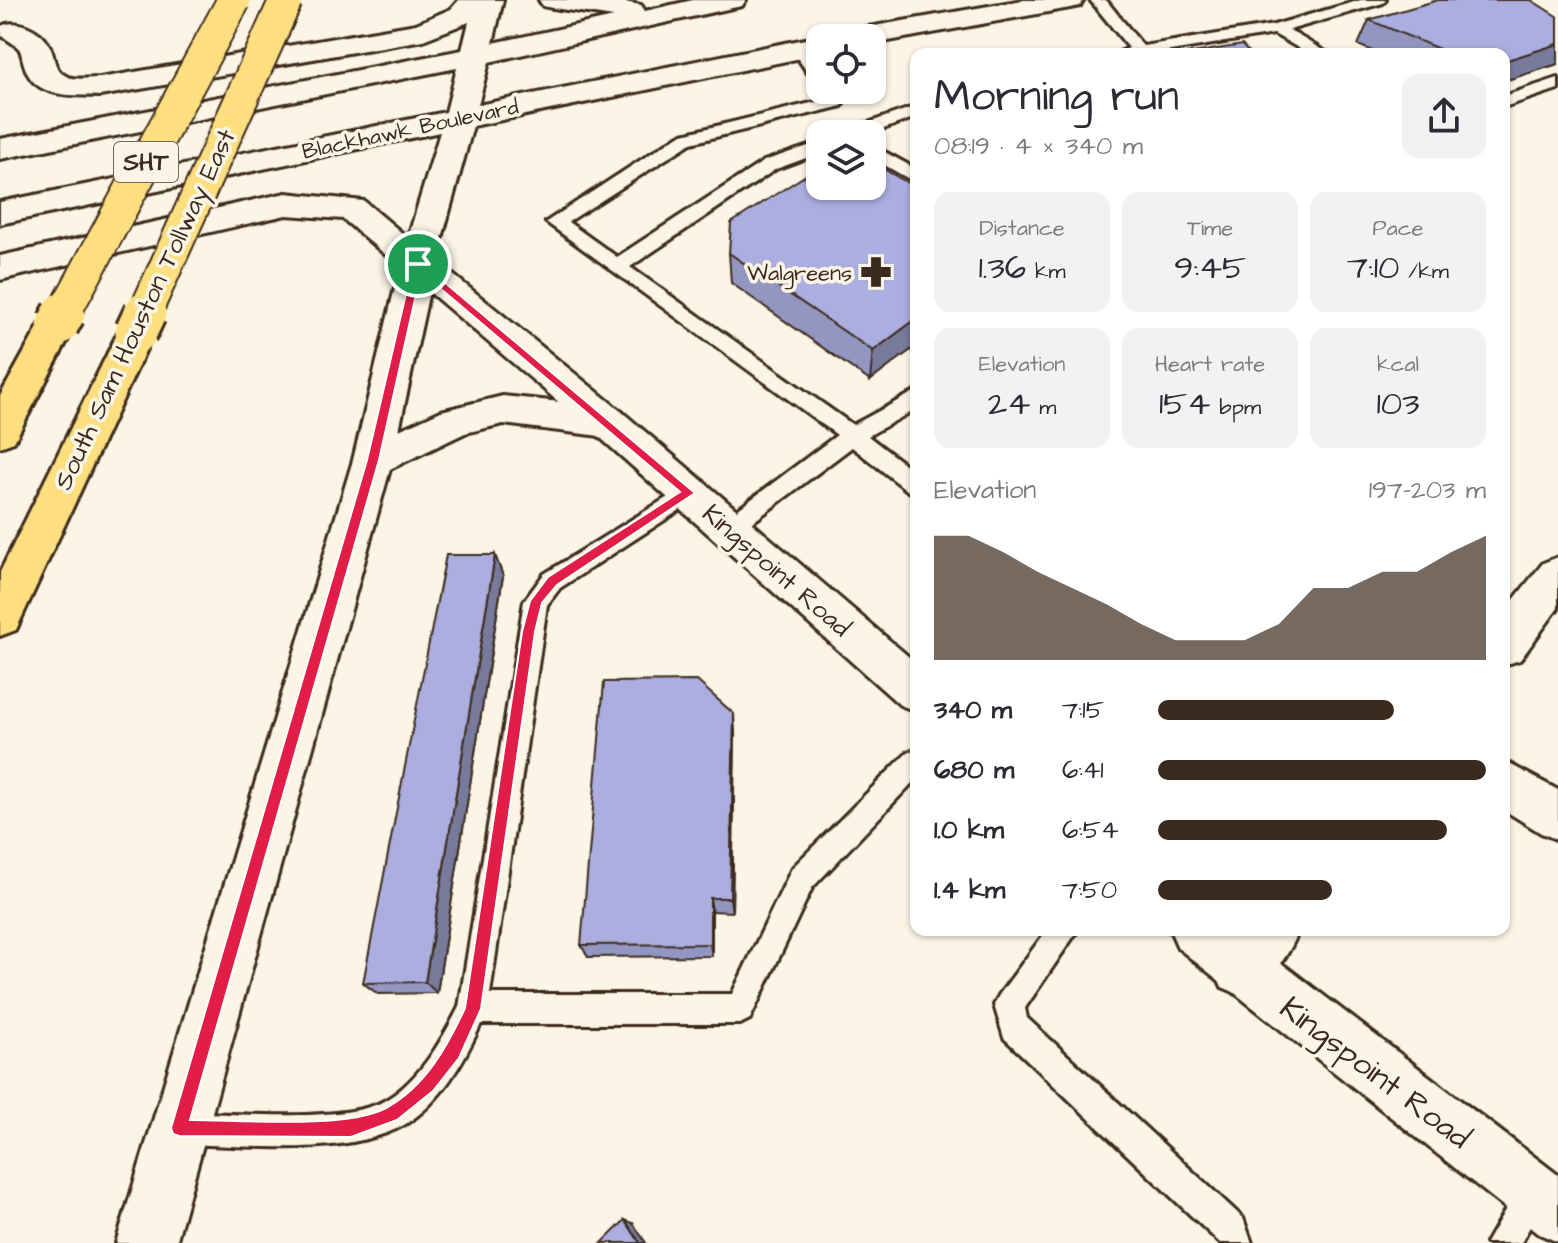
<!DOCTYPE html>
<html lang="en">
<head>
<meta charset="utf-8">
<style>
	body { margin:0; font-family:"Architects Daughter",sans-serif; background:#f2f2f3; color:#2b2b33; height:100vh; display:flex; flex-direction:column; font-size:30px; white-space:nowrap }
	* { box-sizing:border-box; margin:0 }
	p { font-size:26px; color:#7c7c81 }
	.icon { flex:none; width:44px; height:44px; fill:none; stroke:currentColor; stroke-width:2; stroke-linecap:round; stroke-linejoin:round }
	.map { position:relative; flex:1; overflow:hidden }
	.drawer { position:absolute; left:910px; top:48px; width:600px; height:888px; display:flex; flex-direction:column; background:#fff; border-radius:16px; box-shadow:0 2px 6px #0004 }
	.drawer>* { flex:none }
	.tools { position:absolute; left:806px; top:24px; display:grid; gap:16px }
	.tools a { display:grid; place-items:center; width:80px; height:80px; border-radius:16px; background:#fff; box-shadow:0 2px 6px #0004; font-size:40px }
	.pin { position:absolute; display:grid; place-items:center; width:68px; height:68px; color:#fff; margin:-34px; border:4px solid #fff; border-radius:50%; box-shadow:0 2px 8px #0007 }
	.round { display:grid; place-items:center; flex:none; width:84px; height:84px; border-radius:16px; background:#f2f2f3 }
	.summary { display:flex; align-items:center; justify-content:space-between; height:136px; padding:0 24px }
	h1 { font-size:44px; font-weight:600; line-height:60px }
	.stats { display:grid; grid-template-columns:repeat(3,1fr); gap:12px; height:136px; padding:8px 24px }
	.stats div { display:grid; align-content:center; border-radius:16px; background:#f2f2f3; text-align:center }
	.stats b { font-size:34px; font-weight:600 }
	.stats small { font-size:22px; font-weight:400 }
	.stats p { font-size:22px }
	.chart { height:224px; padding:16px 24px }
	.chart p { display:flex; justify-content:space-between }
	.chart svg { width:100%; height:144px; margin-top:8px; fill:#3b2a1e; opacity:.7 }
	ul { padding:0 24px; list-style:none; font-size:26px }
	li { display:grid; grid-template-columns:128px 96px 1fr; align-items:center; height:60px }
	li i { height:20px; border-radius:10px; background:#3b2a1e }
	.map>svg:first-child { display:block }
</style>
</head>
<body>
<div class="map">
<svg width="1558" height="1243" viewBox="0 0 1558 1243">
	<rect width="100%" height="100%" fill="#fcf5e5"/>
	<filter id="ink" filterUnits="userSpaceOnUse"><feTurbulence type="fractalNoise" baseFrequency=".0125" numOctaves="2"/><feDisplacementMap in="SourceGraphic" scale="16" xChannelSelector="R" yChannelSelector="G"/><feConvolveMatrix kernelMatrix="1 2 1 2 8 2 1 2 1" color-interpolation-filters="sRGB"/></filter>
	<g filter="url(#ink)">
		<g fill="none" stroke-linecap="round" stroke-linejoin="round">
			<defs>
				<g id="service">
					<polygon points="1090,0 1106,0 1143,46 1274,25 1361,0 1386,0 1383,3 1289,30 1329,54 1309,54 1274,34 1152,54 1115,54 1129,48"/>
					<polygon points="800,45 806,47 820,67 820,84 814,82 792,50"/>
					<polygon points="1558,78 1558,89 1504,107 1504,96"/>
					<polygon points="836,97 844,102 842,106 691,143 568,222 617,257 764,161 820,142 820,153 776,169 630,267 853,425 916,391 916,409 868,436 916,473 916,494 908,491 852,447 737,534 729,537 721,534 718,528 721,522 837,435 546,222 679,135"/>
					<polygon points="916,106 916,117 870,134 845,134 848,130"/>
					<polygon points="872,145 916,169 916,183 872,158"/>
					<path d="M689,484L697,487L700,493L697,499L560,588L547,605L490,994H732L792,868L907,753L916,749V779L812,888L750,1019L740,1024H481C464,1061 441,1103 404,1125C343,1158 246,1145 179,1144L168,1139L163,1128L168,1117L179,1112C227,1113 343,1123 382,1102C418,1083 441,1042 459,1007L524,601L544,574Z"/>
					<polygon points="1047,930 1078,930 1025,1008 1027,1018 1243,1218 1252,1243 1220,1243 1004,1038 994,1005 999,995"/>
					<polygon points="1533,1176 1544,1181 1549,1192 1521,1243 1486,1243 1522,1181"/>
				</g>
				<g id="minor">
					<polygon points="1558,557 1558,608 1520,660 1504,665 1504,612 1543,563"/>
					<polygon points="1504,761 1558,790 1558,840 1541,833 1504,810"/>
					<path d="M1239,930H1299C1288,958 1269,983 1241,995L1222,987L1214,968L1222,949Z"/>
				</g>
				<g id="tertiary">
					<polygon points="418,252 430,256 622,412 916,663 916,711 900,705 594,432 406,272 401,264 406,256"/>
					<polygon points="1170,930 1238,930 1558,1175 1558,1242 1537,1233 1178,948"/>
				</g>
				<g id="secondary">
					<path d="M459,0H503L493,43L614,17L553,8L543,6L539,0H613L641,5L645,11L693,0H746L742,6L732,8L489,62L478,105L820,36L827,38H820V54L473,126L435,264L399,430L441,411L503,396L608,407L622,412L627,422L622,432L608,437L503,424L465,433L390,469L176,1243H116L353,460L400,267L343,219L286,215L0,280V256L286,193L364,201L408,238L440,132L0,224V202L446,112L457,68L0,159V139L462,50L469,22L423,40L100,96C76,95 37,99 26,70C17,45 27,53 2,36L0,27C14,17 41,29 49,45C56,57 52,70 68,77C76,80 91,78 100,78L416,24L451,9Z"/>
					<polygon points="1023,0 1084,0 1080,6 1070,8 872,44 872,38 843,38 847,32 857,29"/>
				</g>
				<g id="motorway">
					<polygon points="58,311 71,315 76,324 14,442 0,447 0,396 45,315"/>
					<polygon points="136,319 149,323 154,332 16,630 0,636 0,572 118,332 123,323"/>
				</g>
			</defs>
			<use href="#service" stroke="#3b2a1e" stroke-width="6"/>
			<use href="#minor" stroke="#3b2a1e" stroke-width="6"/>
			<use href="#tertiary" stroke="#3b2a1e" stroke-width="6"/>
			<use href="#secondary" stroke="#3b2a1e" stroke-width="6"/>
			<use href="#motorway" stroke="#3b2a1e" stroke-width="6"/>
			<use href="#service" fill="#fcf5e5" fill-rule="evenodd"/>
			<use href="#minor" fill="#fcf5e5" fill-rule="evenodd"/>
			<use href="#tertiary" fill="#fcf5e5" fill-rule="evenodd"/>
			<use href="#secondary" fill="#fcf5e5" fill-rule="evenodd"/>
			<use href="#motorway" fill="#fddf80" fill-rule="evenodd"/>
			<defs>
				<g id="motorway-bridge-far1">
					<polyline points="63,315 234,0"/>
					<polyline points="144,315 286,0"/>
				</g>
				<g id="motorway-bridge">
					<polyline points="58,324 64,313"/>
					<polyline points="136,332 145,313"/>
				</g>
			</defs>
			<use href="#motorway-bridge-far1" stroke="#3b2a1e" stroke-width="36" stroke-linecap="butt"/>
			<use href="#motorway-bridge" stroke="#3b2a1e" stroke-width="47" stroke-linecap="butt"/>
			<use href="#motorway-bridge-far1" stroke="#fddf80" stroke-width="32"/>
			<use href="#motorway-bridge" stroke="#fddf80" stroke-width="41"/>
		</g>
		<g fill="#9396c0" stroke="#3b2a1e" stroke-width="2">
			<polygon points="1558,17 1558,64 1504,81 1504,54 1379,54 1358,45 1369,20"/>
			<polygon points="916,188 870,381 731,283 729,253"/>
			<polygon points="495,555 503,576 437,993 378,994 363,983"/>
			<polygon points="735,732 732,912 712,911 712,956 588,957 581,945"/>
		</g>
		<g fill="#787a9c" stroke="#3b2a1e" stroke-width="2">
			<polygon points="1558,44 1558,64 1504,81 1504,61"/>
			<polygon points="916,319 916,346 870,381 873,351"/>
			<polygon points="495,555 503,576 437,993 425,982"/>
			<polygon points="734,714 735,732 732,912 730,898"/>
			<polygon points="710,898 712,911 712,956 710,944"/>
			<polygon points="625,1220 633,1223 646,1243 640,1243"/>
		</g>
		<g fill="#abaedf" stroke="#3b2a1e" stroke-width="2">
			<polygon points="1438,0 1531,0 1558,17 1558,44 1504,61 1504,54 1451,54 1369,20"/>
			<polygon points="1242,45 1250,54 1186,54"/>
			<polygon points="872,162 916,188 916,319 873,351 729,253 731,223 820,166 820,186 872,186"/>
			<polygon points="446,555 495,555 425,982 363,983"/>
			<polygon points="697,681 734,714 730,898 710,898 710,944 581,945 604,682"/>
			<polygon points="625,1220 640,1243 602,1243"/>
		</g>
	</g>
	<path fill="#e11d48" stroke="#fff" stroke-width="2" fill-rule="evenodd" d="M418,260L695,493L557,585L542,603L535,632L481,1009L459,1058L433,1091L397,1120L351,1137L179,1136L173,1134L171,1128L367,460L413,264ZM421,272L680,492L548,577L530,601L522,632L465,1008C447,1047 425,1087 386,1108C346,1129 239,1120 190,1120L379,460Z"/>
	<defs>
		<symbol id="pharmacy-bare" viewBox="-9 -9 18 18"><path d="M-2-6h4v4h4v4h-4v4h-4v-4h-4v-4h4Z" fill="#3b2a1e" stroke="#fcf5e5" stroke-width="2.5" paint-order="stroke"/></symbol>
	</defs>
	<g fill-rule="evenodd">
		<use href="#pharmacy-bare" x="854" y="250" width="44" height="44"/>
	</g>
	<g text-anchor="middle" stroke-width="7" stroke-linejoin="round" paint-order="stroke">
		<g font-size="22" fill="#3b2a1e" stroke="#fcf5e5">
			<text transform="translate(410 128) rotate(-12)" y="8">Blackhawk Boulevard</text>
		</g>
		<g font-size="22" fill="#3b2a1e" stroke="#fcf5e5" text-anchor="end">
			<text x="852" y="280">Walgreens</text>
		</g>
		<rect fill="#fcf5e5" stroke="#75675a" stroke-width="2" x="114" y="142" width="64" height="40" rx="6"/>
		<g font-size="24" font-weight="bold" fill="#3b2a1e">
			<text x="146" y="170">SHT</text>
		</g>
		<g font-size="26" fill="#3b2a1e" stroke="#fcf5e5">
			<text transform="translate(144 309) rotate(-65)" y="9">South Sam Houston Tollway East</text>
			<text transform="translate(777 570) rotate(41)" y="9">Kingspoint Road</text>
		</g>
		<g font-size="32" fill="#3b2a1e" stroke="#fcf5e5">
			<text transform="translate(1376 1072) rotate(37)" y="11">Kingspoint Road</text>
		</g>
	</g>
</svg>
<div class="tools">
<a><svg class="icon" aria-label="locate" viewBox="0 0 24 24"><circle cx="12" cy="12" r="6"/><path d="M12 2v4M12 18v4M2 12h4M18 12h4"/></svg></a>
<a><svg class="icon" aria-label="layers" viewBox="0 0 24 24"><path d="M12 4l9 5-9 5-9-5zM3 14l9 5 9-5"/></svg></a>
</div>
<div class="pin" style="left:418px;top:264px;background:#1e9e55"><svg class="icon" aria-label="arrive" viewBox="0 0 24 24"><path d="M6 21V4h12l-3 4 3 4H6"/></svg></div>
<section class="drawer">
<div class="summary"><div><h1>Morning run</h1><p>08:19 · 4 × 340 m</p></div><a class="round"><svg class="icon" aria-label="share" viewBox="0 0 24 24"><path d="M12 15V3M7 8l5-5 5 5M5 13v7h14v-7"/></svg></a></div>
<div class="stats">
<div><p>Distance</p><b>1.36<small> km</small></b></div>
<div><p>Time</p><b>9:45</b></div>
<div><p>Pace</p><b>7:10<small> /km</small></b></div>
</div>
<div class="stats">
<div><p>Elevation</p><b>24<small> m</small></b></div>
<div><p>Heart rate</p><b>154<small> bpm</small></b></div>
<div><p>kcal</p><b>103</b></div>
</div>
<div class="chart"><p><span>Elevation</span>197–203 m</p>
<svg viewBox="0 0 160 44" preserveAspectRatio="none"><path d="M0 44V6L10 6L20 11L30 17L40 22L50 27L60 33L70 38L80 38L90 38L100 33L110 22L120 22L130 17L140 17L150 11L160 6V44z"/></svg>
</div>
<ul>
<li><b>340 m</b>7:15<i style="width:72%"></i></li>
<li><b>680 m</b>6:41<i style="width:100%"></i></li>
<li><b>1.0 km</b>6:54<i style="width:88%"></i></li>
<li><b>1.4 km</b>7:50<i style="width:53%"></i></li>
</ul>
</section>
</div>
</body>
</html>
